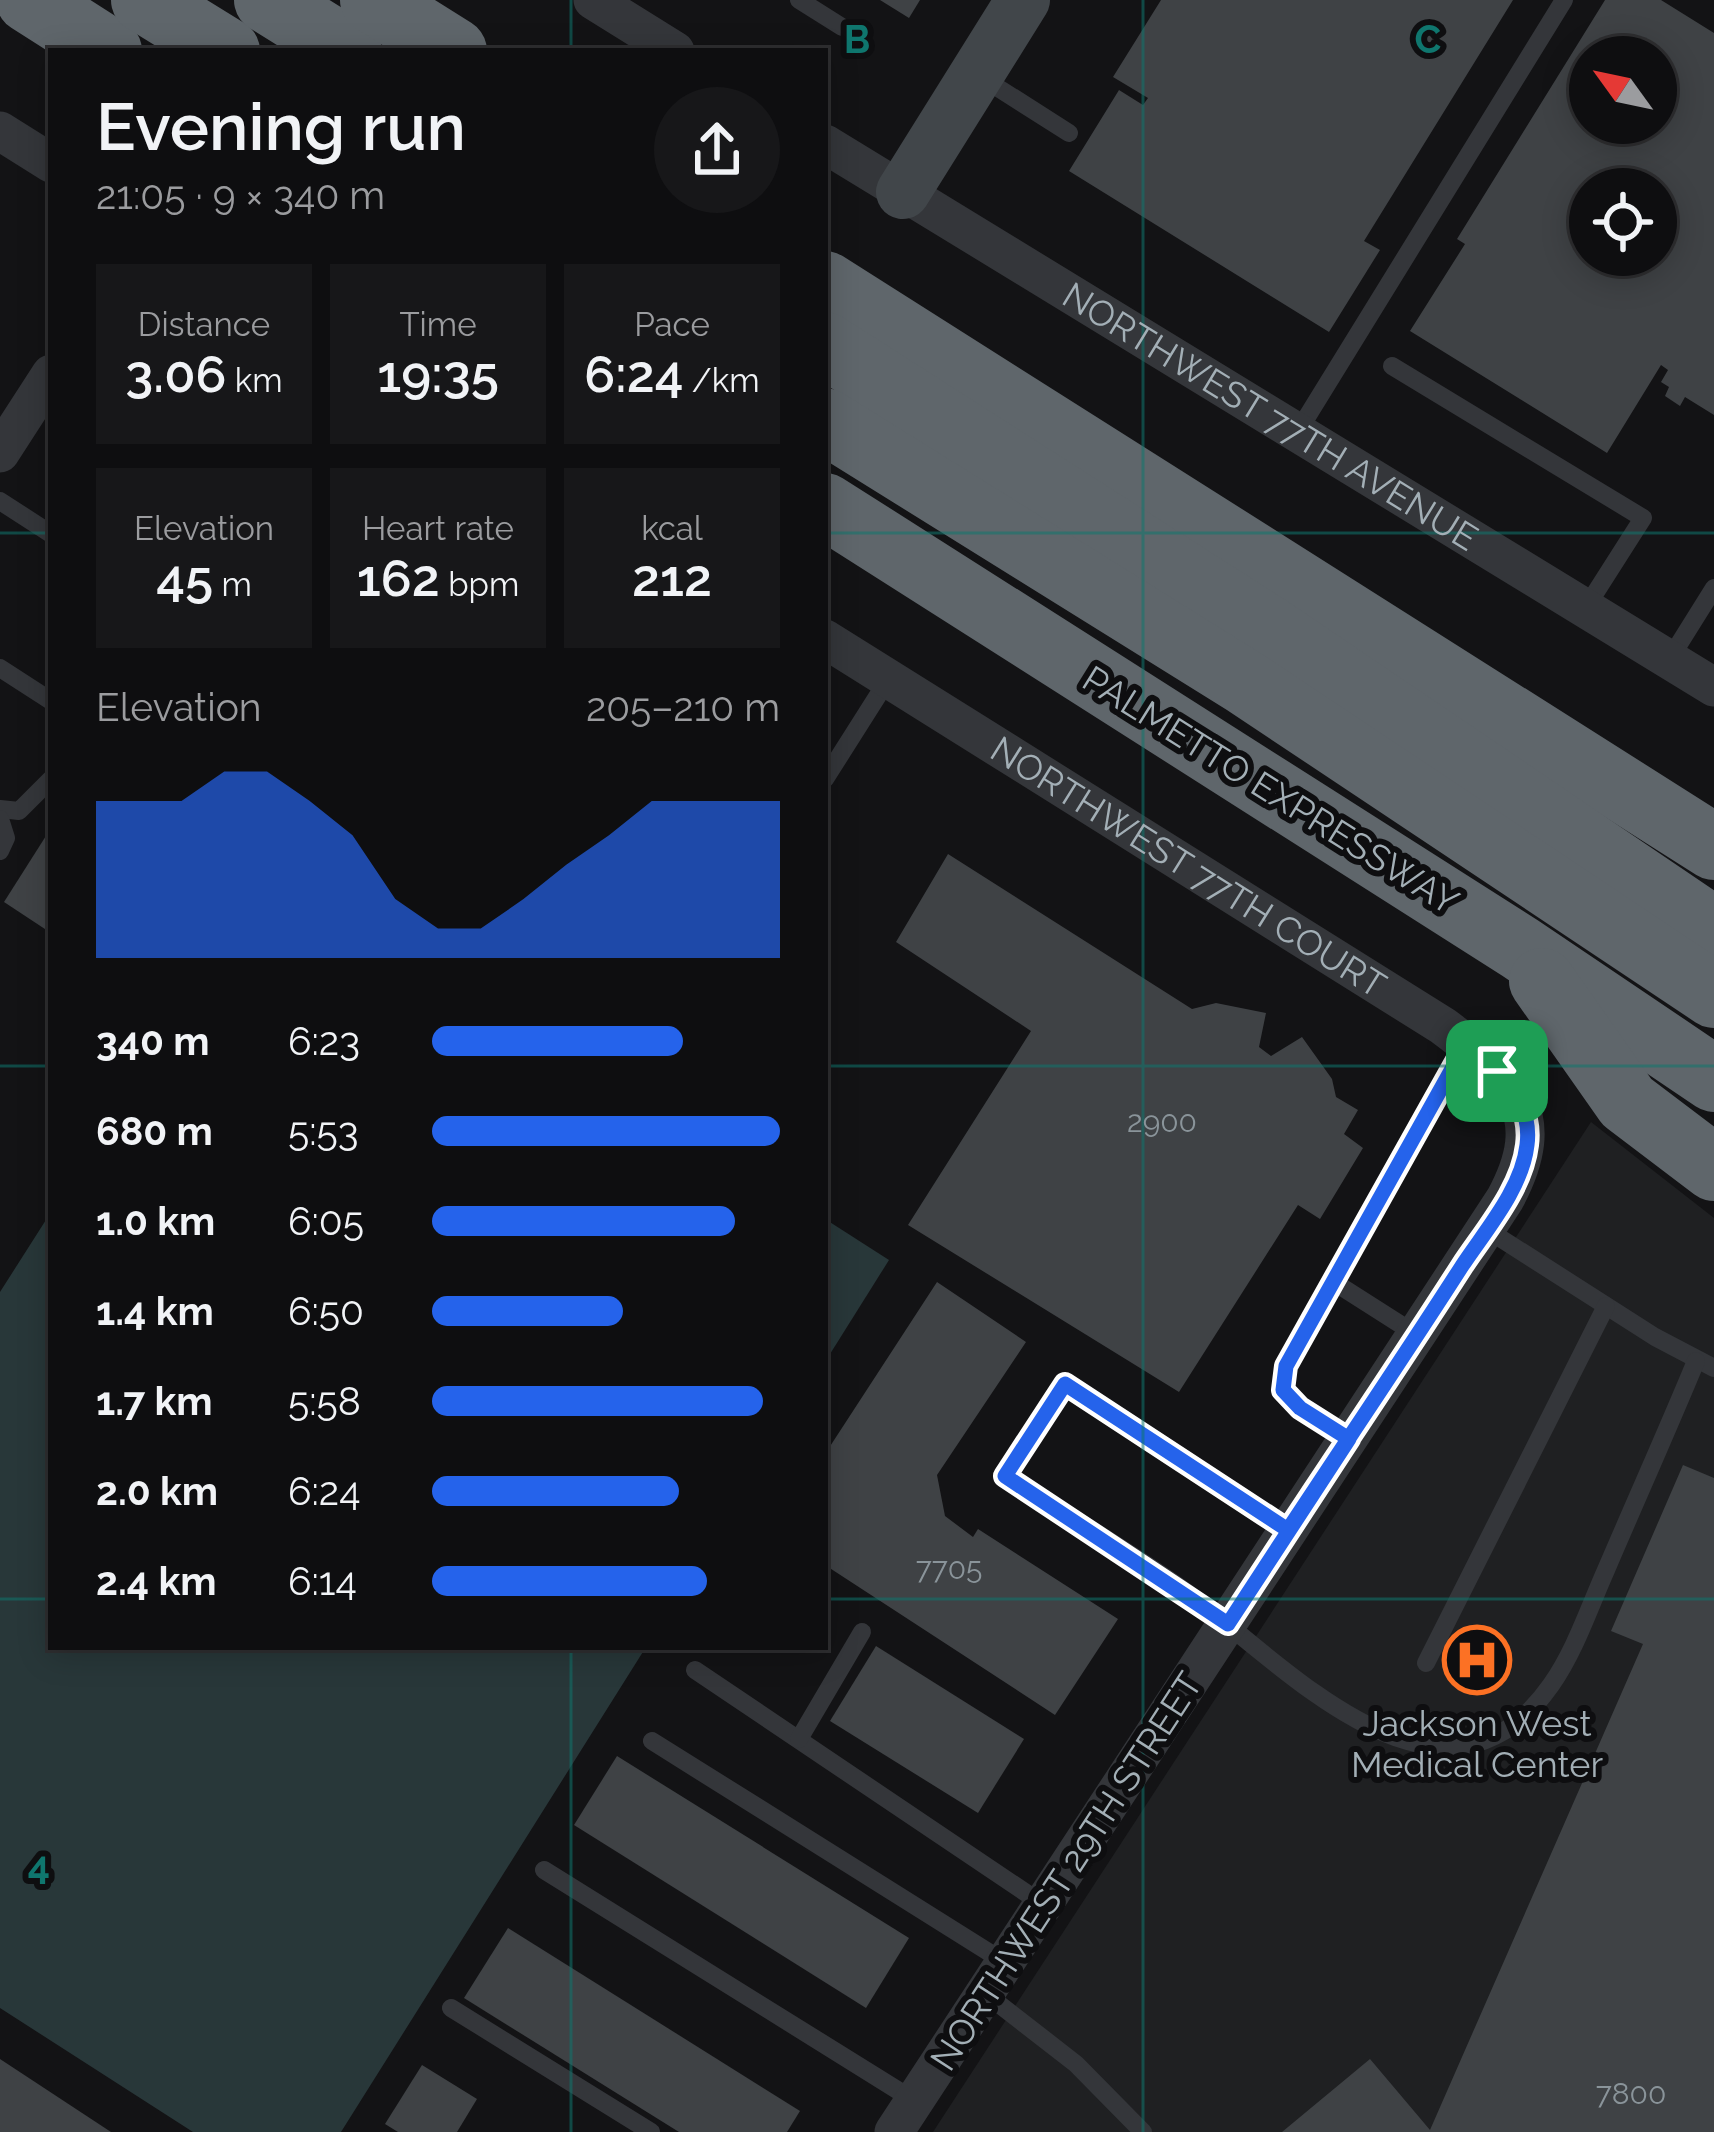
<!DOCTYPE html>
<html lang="en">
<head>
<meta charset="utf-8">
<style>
	body { margin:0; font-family:Raleway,sans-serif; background:#171719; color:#f1f3f6; height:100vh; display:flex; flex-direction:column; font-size:45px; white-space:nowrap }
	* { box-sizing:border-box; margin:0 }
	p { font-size:39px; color:#9b9c9f }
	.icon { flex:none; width:66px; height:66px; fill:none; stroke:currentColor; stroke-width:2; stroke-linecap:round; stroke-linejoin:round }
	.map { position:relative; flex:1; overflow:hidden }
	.drawer { position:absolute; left:48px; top:48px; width:780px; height:1602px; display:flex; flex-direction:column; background:#0e0e10; border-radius:0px; box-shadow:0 6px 30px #0003,0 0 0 3px #2e2e30 }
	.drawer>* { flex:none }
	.needle { width:78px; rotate:303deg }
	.fabs { position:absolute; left:1569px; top:36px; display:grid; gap:24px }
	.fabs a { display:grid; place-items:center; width:108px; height:108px; border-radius:50%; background:#0e0e10; box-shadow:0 6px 30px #0003,0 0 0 3px #2e2e30; font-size:60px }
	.pin { position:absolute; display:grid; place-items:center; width:102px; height:102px; color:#fff; margin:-51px; border-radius:24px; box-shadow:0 6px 18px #0006 }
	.round { display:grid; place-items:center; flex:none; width:126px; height:126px; border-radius:63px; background:#171719 }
	.head { display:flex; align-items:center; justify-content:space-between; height:204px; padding:0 48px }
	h1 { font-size:66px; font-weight:600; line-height:90px }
	.stats { display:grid; grid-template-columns:repeat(3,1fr); gap:18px; height:204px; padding:12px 48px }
	.stats div { display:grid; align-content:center; border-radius:0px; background:#171719; text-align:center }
	.stats b { font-size:51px; font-weight:600 }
	.stats small { font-size:33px; font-weight:400 }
	.stats p { font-size:33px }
	.chart { height:336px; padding:24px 48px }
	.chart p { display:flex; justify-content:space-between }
	.chart svg { width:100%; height:216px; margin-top:12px; fill:#2563eb; opacity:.7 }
	ul { padding:0 48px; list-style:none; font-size:39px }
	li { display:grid; grid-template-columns:192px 144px 1fr; align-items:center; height:90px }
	li i { height:30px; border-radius:15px; background:#2563eb }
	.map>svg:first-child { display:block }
</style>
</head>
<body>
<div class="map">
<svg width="1714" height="2132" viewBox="0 0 1714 2132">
	<rect width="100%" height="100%" fill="#131315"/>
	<polygon fill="#1f2022" points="1591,1122 1714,1218 1714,2132 933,2132"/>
	<g fill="#283739">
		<polygon points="51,1212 51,1647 646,1647 341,2132 193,2132 0,2008 0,1292"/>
		<polygon points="825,1219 889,1260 825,1362"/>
	</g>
	<g fill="#3f4245" fill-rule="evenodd">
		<polygon points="880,0 920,0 909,18"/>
		<polygon points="1161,0 1513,0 1364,241 1380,250 1329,332 1069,171 1119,90 1143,105 1148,98 1113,77"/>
		<path d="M1605,0H1661L1714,33V415L1685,397L1680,406L1665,396L1669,387L1661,382L1668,370L1661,365L1607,453L1410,331L1465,244L1457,239ZM1590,57H1656V123H1590ZM1590,189H1656V255H1590Z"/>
		<polygon points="51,828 51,933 4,902"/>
		<polygon points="948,854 1192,1009 1216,1003 1266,1013 1259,1047 1271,1056 1302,1037 1332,1079 1336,1097 1358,1110 1344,1134 1363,1148 1320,1219 1298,1205 1179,1392 908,1225 1031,1031 896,942"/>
		<polygon points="937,1282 1026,1342 937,1475 945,1516 973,1537 978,1529 1118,1619 1055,1715 825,1565 825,1454"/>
		<polygon points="1683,1465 1714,1478 1714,2132 1282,2132 1370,2059 1430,2130 1643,1644 1611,1631"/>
		<polygon points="876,1646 1024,1739 978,1813 830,1721"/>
		<polygon points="617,1756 909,1938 866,2008 574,1825"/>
		<polygon points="508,1928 800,2111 787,2132 679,2132 464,1998"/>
		<polygon points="0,2059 111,2132 0,2132"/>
		<polygon points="422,2065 477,2099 457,2132 398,2132 385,2124"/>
	</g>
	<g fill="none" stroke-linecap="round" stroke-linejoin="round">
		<g stroke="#34363a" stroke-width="18">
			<polyline points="799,0 842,27"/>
			<polyline points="981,77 1069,133"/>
			<polyline points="1392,366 1643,518 1585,609"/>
			<polyline points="1297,433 1564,0"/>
			<polyline points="0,501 51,534"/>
			<polyline points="1669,660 1714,588"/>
			<polyline points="0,668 51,701"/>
			<polyline points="825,779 889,678"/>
			<polyline points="0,809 19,811 51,779"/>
			<polyline points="0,819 6,838 0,851"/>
			<polyline points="1486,1229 1655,1337 1714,1368"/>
			<polyline points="1337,1284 1417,1335"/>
			<polyline points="1349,1439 1290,1400 1282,1376 1466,1044"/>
			<path d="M1289,1530L1065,1385L1005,1476C1064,1513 1125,1549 1182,1589C1278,1657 1440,1843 1551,1685C1575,1651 1589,1608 1606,1570C1636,1500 1667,1431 1696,1361"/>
			<polyline points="1426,1663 1606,1306"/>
			<polyline points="695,1670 1044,1905"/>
			<polyline points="799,1739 862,1632"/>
			<polyline points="652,1741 1006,1963"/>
			<polyline points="544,1870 915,2101"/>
			<polyline points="986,1994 1076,2064 1143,2132"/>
			<polyline points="451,2008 651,2132"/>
		</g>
		<g stroke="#34363a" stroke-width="39">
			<polyline points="593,0 675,51"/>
			<polyline points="0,131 51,163"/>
			<path id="s1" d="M825,144L1714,687"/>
			<polyline points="0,453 51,374"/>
			<path id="s2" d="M825,639L1443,1026C1513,1078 1551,1114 1505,1199L894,2132"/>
		</g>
		<polyline stroke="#41464a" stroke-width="54" points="903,192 1023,0"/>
		<g stroke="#5f666b" stroke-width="66">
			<polyline points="29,0 109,51"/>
			<polyline points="144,0 227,51"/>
			<polyline points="267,0 349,51"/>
			<polyline points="373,0 454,51"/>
			<polyline points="825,284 1714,847"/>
			<polyline points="825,345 1271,630 1714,930"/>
			<polyline points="825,421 1246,683 1714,995"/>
			<polyline points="825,506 1520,948 1714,1079"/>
			<polyline points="1542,981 1627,1102 1714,1168"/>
		</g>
	</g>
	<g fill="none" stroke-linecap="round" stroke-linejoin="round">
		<defs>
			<path id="route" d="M1497,1071C1517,1092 1531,1115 1527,1145C1522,1189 1485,1231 1462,1266C1405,1355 1346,1442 1288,1530L1065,1384L1005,1476L1228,1624L1349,1439L1300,1408L1283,1390L1286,1366L1466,1044L1497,1071"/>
		</defs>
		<use href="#route" stroke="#fff" stroke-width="24"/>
		<use href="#route" stroke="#2563eb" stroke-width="15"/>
	</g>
	<path fill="none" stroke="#0f766e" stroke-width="3" stroke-opacity="0.55" d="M571,0V51M1143,0V2132M0,533H51M825,533H1714M0,1066H51M825,1066H1714M0,1599H51M825,1599H1714M571,1647V2132"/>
	<defs>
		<symbol id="hospital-ring" viewBox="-11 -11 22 22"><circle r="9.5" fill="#0e0e10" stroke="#fc7124" stroke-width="1.5"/><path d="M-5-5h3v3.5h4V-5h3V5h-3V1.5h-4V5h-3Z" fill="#fc7124"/></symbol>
	</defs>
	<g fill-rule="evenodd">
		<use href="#hospital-ring" x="1439" y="1622" width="76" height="76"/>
	</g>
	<g text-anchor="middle" stroke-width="12" stroke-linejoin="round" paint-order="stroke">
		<g font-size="30" fill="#8a949a">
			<text x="1162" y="1132">2900</text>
			<text x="949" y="1579">7705</text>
			<text x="1631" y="2104">7800</text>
		</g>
		<g font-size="36" fill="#a3afb6" stroke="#0e0e10">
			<text dy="13" stroke="none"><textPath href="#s1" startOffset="522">NORTHWEST 77TH AVENUE</textPath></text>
			<text transform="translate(1271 790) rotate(32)" y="13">PALMETTO EXPRESSWAY</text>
			<text dy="13" stroke="none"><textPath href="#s2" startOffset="429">NORTHWEST 77TH COURT</textPath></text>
			<text transform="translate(1066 1871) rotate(-57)" y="13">NORTHWEST 29TH STREET</text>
		</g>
		<g font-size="36" fill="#a3afb6" stroke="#0e0e10">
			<text x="1477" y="1736">Jackson West<tspan x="1477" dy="41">Medical Center</tspan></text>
		</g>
	</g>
	<g font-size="39" text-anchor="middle" font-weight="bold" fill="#0f766e" stroke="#0e0e10" stroke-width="12" stroke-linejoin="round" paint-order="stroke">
		<text x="857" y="53">B</text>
		<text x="1428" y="53">C</text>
		<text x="39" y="1879">4</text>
	</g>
</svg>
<div class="fabs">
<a><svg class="needle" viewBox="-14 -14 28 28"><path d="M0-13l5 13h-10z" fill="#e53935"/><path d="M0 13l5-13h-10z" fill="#9b9c9f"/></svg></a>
<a><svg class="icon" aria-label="locate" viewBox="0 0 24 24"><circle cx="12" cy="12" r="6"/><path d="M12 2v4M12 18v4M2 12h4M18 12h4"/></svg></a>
</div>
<div class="pin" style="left:1497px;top:1071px;background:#1e9e55"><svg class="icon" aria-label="arrive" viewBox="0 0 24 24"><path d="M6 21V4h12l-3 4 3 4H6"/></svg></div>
<section class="drawer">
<div class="head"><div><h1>Evening run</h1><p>21:05 · 9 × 340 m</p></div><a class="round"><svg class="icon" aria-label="share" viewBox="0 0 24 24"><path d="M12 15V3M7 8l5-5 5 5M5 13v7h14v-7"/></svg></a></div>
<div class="stats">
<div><p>Distance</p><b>3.06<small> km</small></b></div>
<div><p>Time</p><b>19:35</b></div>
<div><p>Pace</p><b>6:24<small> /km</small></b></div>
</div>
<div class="stats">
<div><p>Elevation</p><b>45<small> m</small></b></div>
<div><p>Heart rate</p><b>162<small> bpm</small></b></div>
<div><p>kcal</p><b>212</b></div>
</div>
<div class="chart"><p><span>Elevation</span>205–210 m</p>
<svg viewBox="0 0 160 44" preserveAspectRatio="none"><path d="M0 44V12L10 12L20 12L30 6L40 6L50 12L60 19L70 32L80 38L90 38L100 32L110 25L120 19L130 12L140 12L150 12L160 12V44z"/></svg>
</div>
<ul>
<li><b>340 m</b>6:23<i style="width:72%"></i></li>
<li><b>680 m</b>5:53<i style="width:100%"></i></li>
<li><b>1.0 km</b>6:05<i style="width:87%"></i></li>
<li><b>1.4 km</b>6:50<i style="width:55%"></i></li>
<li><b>1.7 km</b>5:58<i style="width:95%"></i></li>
<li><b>2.0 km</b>6:24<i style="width:71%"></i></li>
<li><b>2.4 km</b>6:14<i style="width:79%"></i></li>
</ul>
</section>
</div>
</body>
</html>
